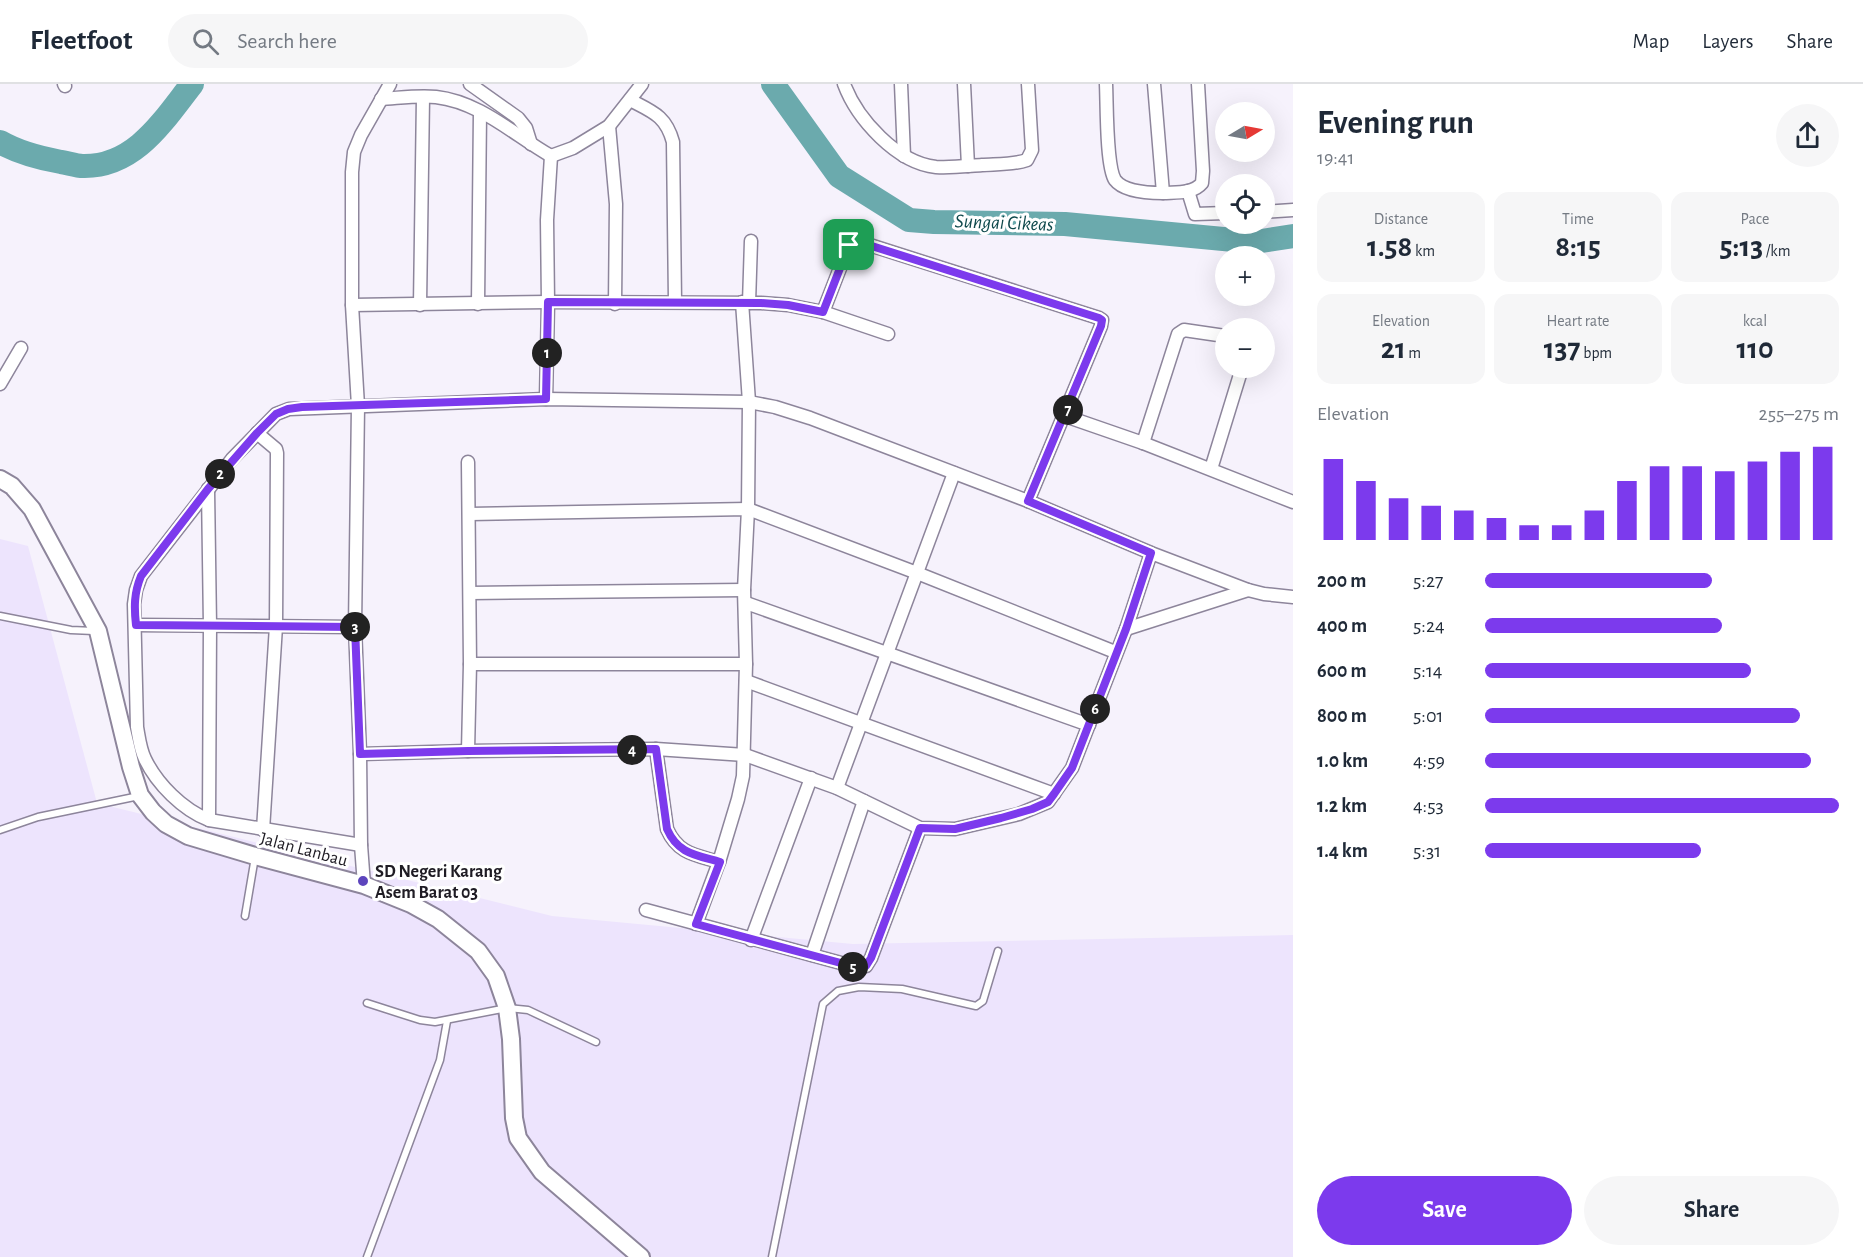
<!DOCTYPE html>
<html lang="en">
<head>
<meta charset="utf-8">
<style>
	body { margin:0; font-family:"Alegreya Sans",sans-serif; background:#f6f6f7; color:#1f2937; height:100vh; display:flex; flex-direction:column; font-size:22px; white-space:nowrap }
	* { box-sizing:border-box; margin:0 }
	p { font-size:20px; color:#747a83 }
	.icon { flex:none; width:33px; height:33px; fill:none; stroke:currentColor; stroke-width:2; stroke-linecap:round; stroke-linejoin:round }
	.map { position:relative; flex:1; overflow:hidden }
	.details { display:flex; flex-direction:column; background:#fff; width:570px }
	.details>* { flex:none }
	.needle { width:39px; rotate:80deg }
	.tools { position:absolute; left:1215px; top:18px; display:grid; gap:12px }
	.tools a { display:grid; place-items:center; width:60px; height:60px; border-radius:50%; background:#fff; box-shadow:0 6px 24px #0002; font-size:30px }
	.pin { position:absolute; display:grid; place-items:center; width:51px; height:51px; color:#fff; margin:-26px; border-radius:12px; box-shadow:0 3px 9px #0006 }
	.km { position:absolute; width:30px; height:30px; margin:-15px; border-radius:50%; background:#222; color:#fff; font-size:16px; line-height:30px; text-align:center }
	.round { display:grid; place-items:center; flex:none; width:63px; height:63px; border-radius:32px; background:#f6f6f7 }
	.summary { display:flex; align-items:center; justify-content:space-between; height:102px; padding:0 24px }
	h1 { font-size:33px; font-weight:600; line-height:45px }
	.stats { display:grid; grid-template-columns:repeat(3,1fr); gap:9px; height:102px; padding:6px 24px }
	.stats div { display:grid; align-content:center; border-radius:15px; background:#f6f6f7; text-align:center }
	.stats b { font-size:30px; font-weight:600 }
	.stats small { font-size:16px; font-weight:400 }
	.stats p { font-size:16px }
	.chart { height:168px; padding:12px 24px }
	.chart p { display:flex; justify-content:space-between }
	.chart svg { width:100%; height:108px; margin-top:6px; stroke:#7c3aed; stroke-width:6 }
	.action { display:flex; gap:12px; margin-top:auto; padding:12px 24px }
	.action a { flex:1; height:69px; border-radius:36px; background:#7c3aed; color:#fff; font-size:24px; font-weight:600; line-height:69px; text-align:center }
	.action a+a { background:#f6f6f7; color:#1f2937 }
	ul { padding:0 24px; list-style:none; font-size:20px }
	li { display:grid; grid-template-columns:96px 72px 1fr; align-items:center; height:45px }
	li i { height:15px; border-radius:8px; background:#7c3aed }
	header { display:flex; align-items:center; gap:36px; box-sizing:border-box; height:84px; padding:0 30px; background:#fff; border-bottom:2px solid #e0e1e3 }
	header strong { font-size:28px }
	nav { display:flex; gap:33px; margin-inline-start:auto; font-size:21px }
	.search { width:420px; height:54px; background:#f6f6f7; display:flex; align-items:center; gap:15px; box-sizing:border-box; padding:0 21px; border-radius:33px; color:#747a83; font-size:22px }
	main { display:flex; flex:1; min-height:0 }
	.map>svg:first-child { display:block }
</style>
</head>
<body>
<header>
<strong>Fleetfoot</strong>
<div class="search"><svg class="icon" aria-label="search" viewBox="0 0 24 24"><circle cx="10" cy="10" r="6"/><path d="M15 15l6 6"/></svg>Search here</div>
<nav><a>Map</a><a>Layers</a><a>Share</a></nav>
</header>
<main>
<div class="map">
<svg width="1293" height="1173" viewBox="0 0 1293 1173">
	<rect width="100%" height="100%" fill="#f6f2fc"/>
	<polygon fill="#ede4fd" points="0,455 28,462 97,719 552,832 853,860 1293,851 1293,1173 0,1173"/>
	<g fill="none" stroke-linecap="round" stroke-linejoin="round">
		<g stroke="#6baaad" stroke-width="24">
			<polyline points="773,0 839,92 909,136 934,138 1065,140 1255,158 1293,152"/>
			<path d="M0,58C19,69 39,74 61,78C68,79 76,82 83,82C135,83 163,37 192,0"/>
		</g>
		<defs>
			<g id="lane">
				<polyline points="0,532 71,546 94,547"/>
				<polyline points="0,746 38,733 139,712"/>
				<polyline points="245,832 255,773"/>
				<polyline points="367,919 420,936 435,938 507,924 528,926 596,958"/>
				<polyline points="367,1173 440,976 447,937"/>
				<polyline points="772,1173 823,920 838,907 859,903 902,905 976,922 983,917 998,867"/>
			</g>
			<g id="street">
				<polyline points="64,0 65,2"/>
				<polyline points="470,0 518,34 526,44 531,60"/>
				<path d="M844,0C857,35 897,79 936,83C951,84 967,82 982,81C996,80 1013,81 1027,76L1032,66L1028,0"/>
				<polyline points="901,0 904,72"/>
				<polyline points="964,0 968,82"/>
				<path d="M1106,0C1107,20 1106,82 1115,96C1124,108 1150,109 1163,109C1176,108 1193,110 1202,99L1203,87L1198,0"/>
				<polyline points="1154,0 1163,109"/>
				<path d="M381,15C399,14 419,11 436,13C480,18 514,51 551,72"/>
				<path d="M630,16C653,28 666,32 673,58L675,217"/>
				<polyline points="609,42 616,120 615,220"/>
				<polyline points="551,72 573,64 609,42 642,0"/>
				<polyline points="1188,107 1195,130 1226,129"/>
				<polyline points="1264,128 1293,126"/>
				<polyline points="749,219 751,157"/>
				<polyline points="478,220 480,28"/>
				<polyline points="352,221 548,218 761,219 788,221 823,228 888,250"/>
				<polyline points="420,221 423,13"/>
				<polyline points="823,228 849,161 857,157 1099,234 1102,236 1101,242 1028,417"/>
				<polyline points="0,300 21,264"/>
				<polyline points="546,315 548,218 547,136 551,72"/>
				<polyline points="1065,332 1143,359 1293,418"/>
				<polyline points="257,349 276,365 277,369 276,542 263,746"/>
				<polyline points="1143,359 1178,250 1184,246 1225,252"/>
				<polyline points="468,378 470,580 468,667"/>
				<polyline points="1211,385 1242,284"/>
				<polyline points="208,405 210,542 209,736"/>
				<polyline points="470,430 748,425 917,489 1115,568"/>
				<polyline points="470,509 744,506"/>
				<polyline points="746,519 1089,641"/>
				<polyline points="136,541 355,543"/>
				<polyline points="1126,545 1248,506"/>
				<polyline points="470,580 746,580"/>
				<polyline points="746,597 1054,710"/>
				<path d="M656,665L667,745C678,770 696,771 719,778"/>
				<polyline points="360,670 468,667 656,665 745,671 837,704 920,744 955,745 1019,730 1048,718 1072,684 1126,545 1151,469"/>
				<polyline points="837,704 954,389"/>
				<path d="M361,761L209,736C183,726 157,700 145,675C140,665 139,654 137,643L134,520L136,506L141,492L232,375L276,330L289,325L546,315L749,318L775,323L810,334L1028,417L1151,469L1248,506L1264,510L1293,513"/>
				<polyline points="364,801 361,761 360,670 355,543 358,322 352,221 352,88 354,68 361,51 390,0"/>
				<polyline points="646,826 852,882 866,882 871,874 920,744"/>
				<polyline points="696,840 719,778 738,715 743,692 746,580 744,506 748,425 749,318 742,218"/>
				<polyline points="751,856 811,694"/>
				<polyline points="812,871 864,717"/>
			</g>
			<polyline id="secondary" points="0,395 12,402 32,425 98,547 131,683 140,711 153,728 166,740 188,752 255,772 364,801 411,820 438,835 478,867 496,892 507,924 511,955 514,1034 518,1054 542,1088 641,1173"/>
		</defs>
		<use href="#lane" stroke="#8d859b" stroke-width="9"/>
		<use href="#street" stroke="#8d859b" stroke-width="15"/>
		<use href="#secondary" stroke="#8d859b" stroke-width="20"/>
		<use href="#lane" stroke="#fff" stroke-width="6"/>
		<use href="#street" stroke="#fff" stroke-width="12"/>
		<use href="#secondary" stroke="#fff" stroke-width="16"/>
	</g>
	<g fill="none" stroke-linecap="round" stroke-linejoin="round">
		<defs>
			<path id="route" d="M856,157L1099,234L1102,236L1101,242L1028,417L1151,469L1126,545L1072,684L1054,710L1048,718L1032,725L1001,734L955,745L920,744L871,874L866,882H852L696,840L720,778C696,771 678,770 667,745L656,665L468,667L360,670L355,543L136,541C134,523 134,509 141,492L208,405L257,349L276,330L288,325L302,323L546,315L548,218L761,219L788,221L823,228L849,161Z"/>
		</defs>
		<use href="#route" stroke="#fff" stroke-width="12"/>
		<use href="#route" stroke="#7c3aed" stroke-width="8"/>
	</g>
	<circle fill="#5d45bd" stroke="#fff" stroke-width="2" cx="363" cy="797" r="6"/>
	<g text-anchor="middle" stroke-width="6" stroke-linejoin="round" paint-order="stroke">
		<g font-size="18" fill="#1f1c24" stroke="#fff">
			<text transform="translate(304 765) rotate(15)" y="6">Jalan Lanbau</text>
		</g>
		<g font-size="18" font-weight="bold" fill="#1f1c24" stroke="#fff" text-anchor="start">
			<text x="375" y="793">SD Negeri Karang<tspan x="375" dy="21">Asem Barat 03</tspan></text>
		</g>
		<g font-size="20" font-style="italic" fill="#0f494c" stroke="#fff">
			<text transform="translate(1004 138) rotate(2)" y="7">Sungai Cikeas</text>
		</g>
	</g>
</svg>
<div class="tools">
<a><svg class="needle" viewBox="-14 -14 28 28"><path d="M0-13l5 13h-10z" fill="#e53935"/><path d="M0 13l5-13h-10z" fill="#747a83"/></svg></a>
<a><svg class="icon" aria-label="locate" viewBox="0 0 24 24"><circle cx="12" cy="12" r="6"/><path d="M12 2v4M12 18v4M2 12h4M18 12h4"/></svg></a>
<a>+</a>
<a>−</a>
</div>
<div class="pin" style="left:849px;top:161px;background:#1e9e55"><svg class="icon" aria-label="arrive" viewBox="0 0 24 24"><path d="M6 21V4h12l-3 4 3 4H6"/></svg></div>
<b class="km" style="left:547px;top:269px">1</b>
<b class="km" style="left:220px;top:390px">2</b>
<b class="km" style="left:355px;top:543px">3</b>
<b class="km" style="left:632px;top:666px">4</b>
<b class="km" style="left:853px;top:883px">5</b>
<b class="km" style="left:1095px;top:625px">6</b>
<b class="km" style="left:1068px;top:326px">7</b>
</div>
<section class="details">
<div class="summary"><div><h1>Evening run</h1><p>19:41</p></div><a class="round"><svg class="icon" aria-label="share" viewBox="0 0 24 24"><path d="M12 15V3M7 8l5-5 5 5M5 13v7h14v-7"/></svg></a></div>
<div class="stats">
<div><p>Distance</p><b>1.58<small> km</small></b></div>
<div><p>Time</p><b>8:15</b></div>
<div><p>Pace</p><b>5:13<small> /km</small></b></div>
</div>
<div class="stats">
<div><p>Elevation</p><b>21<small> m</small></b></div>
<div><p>Heart rate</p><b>137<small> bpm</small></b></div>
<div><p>kcal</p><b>110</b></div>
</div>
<div class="chart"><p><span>Elevation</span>255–275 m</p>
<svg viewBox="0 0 160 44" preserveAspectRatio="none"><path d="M5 44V11M15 44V20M25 44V27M35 44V30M45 44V32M55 44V35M65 44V38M75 44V38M85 44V32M95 44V20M105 44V14M115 44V14M125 44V16M135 44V12M145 44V8M155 44V6"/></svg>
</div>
<ul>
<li><b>200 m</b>5:27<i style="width:64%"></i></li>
<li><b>400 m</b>5:24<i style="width:67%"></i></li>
<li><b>600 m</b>5:14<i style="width:75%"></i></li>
<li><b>800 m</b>5:01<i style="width:89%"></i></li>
<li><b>1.0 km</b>4:59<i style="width:92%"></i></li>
<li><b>1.2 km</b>4:53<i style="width:100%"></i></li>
<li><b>1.4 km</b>5:31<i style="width:61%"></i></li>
</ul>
<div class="action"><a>Save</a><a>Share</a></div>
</section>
</main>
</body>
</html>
